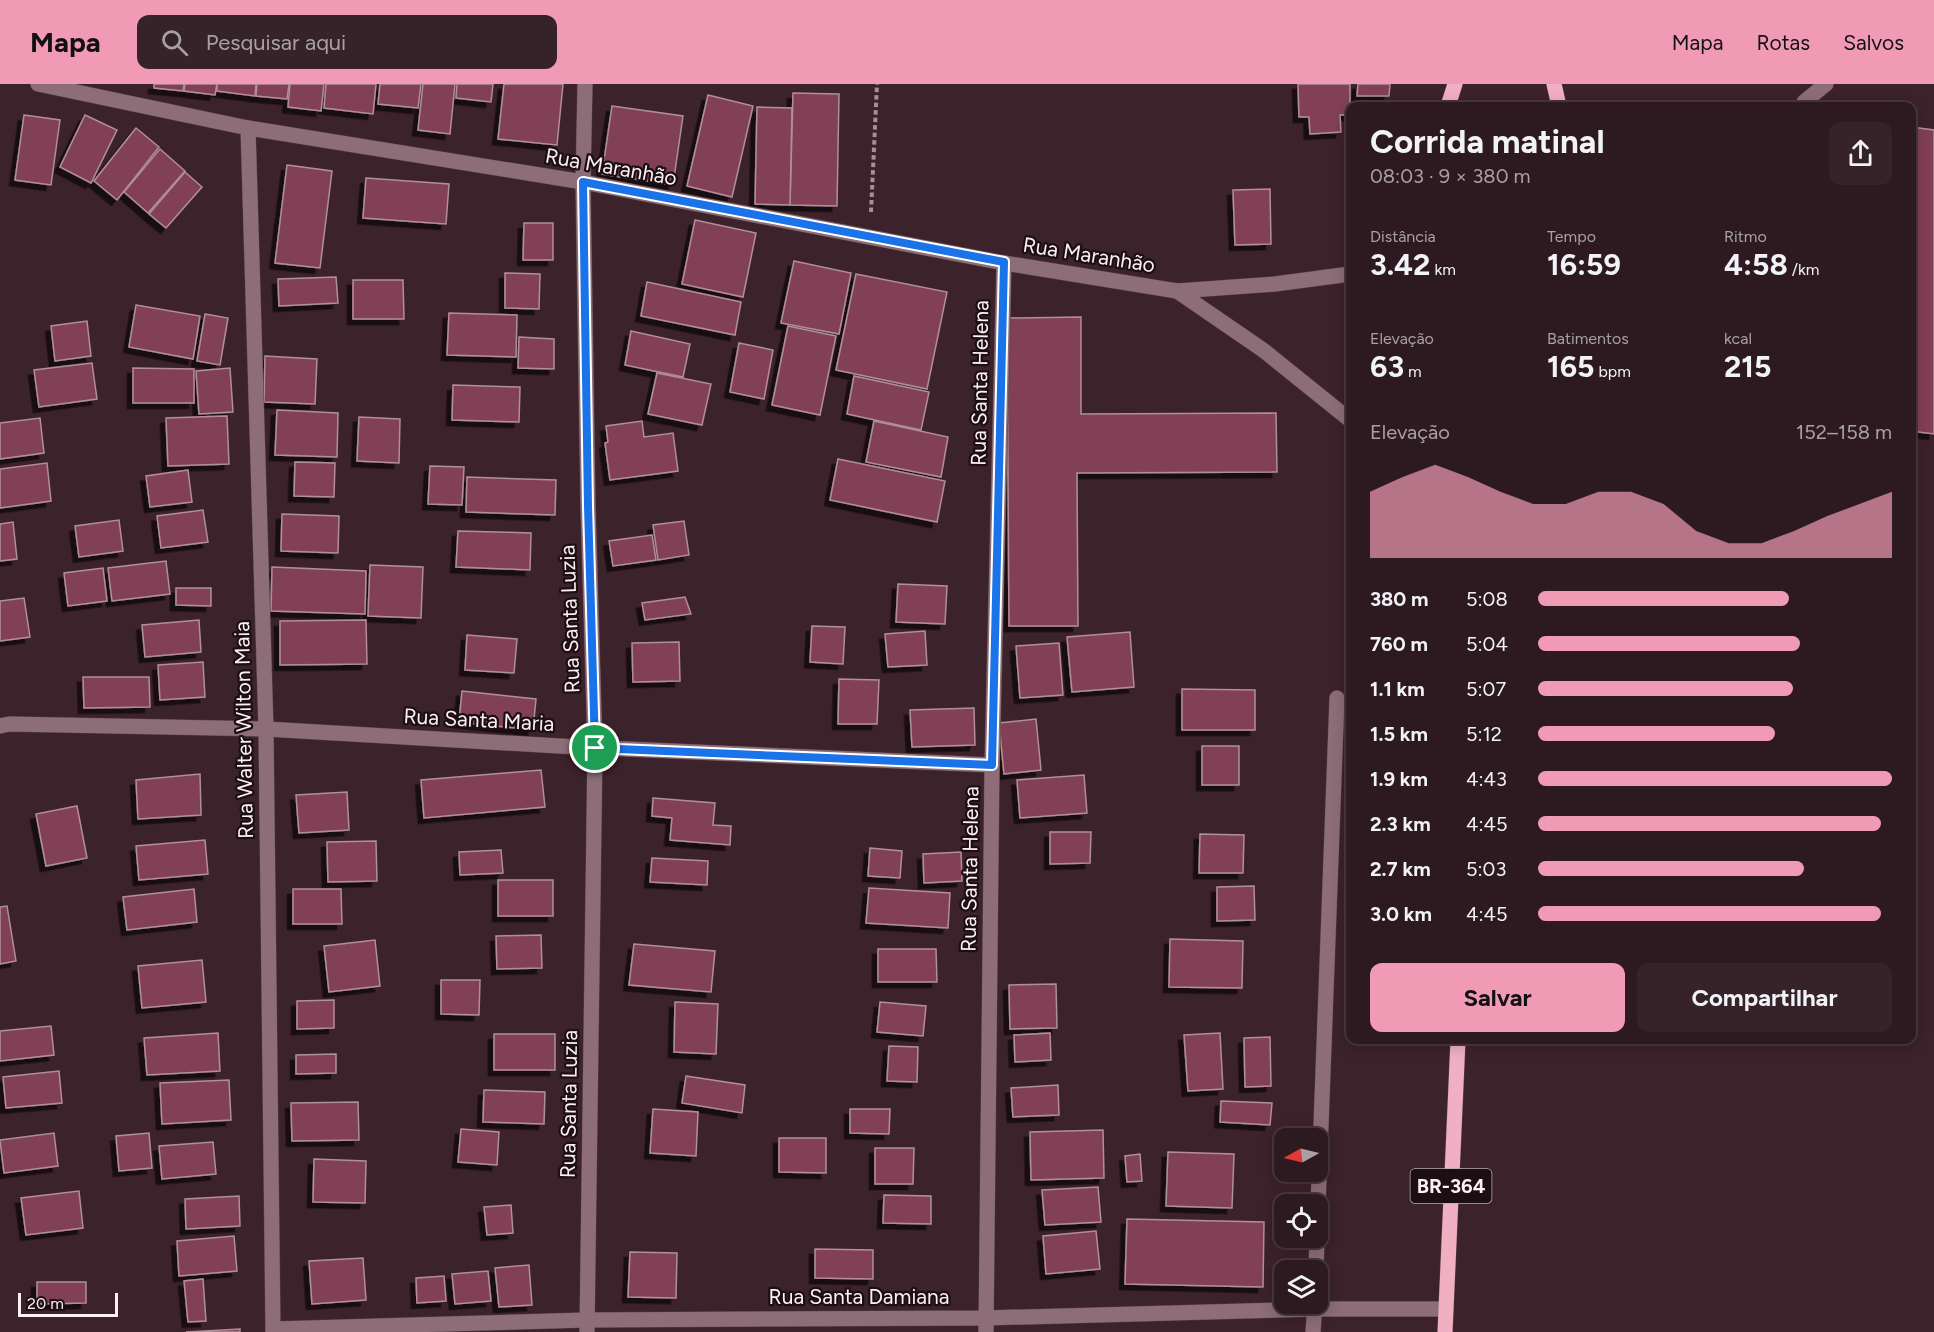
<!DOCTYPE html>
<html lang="pt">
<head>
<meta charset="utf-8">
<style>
	body { margin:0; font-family:Figtree,sans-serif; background:#352329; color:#f1f3f6; height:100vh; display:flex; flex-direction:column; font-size:22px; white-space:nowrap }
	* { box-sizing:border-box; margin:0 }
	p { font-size:20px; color:#a7a1a5 }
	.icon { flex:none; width:33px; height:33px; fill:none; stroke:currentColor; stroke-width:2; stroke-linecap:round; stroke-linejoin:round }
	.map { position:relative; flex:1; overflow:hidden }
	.sheet { position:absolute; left:1346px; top:18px; width:570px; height:942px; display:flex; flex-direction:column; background:#2d1a20; border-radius:12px; box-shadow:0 3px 15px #0003,0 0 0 2px #48383e }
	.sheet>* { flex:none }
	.needle { width:39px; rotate:262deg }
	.buttons { position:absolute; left:1274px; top:1044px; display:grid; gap:12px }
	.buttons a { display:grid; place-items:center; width:54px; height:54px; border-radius:12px; background:#2d1a20; box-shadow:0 3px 15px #0003,0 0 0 2px #48383e; font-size:30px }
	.scale { position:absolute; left:18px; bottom:15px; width:100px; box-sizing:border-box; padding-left:6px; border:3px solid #feeff3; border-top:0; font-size:16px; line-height:21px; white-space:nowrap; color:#feeff3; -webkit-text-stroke:4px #1b0f13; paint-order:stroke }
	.pin { position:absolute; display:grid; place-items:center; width:51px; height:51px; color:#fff; margin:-26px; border:3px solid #fff; border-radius:50%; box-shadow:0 2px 6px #0007 }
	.round { display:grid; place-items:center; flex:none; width:63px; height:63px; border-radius:12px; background:#352329 }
	.overview { display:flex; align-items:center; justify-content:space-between; height:102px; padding:0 24px }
	h1 { font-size:33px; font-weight:700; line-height:45px }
	.stats { display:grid; grid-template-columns:repeat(3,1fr); gap:9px; height:102px; padding:6px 24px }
	.stats div { display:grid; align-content:center }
	.stats b { font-size:30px; font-weight:700 }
	.stats small { font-size:16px; font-weight:400 }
	.stats p { font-size:16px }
	.chart { height:168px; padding:12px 24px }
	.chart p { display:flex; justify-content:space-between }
	.chart svg { width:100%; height:108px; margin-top:6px; fill:#f09ab6; opacity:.7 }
	.action { display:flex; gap:12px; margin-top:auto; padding:12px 24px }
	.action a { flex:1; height:69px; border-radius:12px; background:#f09ab6; color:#111; font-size:24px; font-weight:700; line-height:69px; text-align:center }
	.action a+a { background:#352329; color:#f1f3f6 }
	ul { padding:0 24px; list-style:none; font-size:20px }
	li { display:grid; grid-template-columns:96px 72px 1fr; align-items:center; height:45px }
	li i { height:15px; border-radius:8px; background:#f09ab6 }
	header { display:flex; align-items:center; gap:36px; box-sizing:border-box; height:84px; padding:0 30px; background:#f09ab6; color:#111 }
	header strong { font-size:28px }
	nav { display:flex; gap:33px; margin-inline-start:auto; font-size:21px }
	.search { width:420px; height:54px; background:#352329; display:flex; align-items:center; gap:15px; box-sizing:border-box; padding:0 21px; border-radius:12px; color:#a7a1a5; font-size:22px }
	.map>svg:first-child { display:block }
</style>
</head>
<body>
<header>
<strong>Mapa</strong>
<div class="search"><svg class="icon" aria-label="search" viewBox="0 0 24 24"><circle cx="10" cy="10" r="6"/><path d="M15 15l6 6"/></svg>Pesquisar aqui</div>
<nav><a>Mapa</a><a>Rotas</a><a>Salvos</a></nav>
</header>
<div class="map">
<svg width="1934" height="1248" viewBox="0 0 1934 1248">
	<defs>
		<filter id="shadow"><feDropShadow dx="-5.5" dy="5.5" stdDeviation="0" flood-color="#0009"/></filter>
	</defs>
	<rect width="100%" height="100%" fill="#3c222a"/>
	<g fill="#814057" stroke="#b18f99" stroke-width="1.5" filter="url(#shadow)">
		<polygon points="154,0 184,0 183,7 154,4"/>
		<polygon points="185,0 217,0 215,11 184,7"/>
		<polygon points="217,0 256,0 255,12 217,7"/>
		<polygon points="257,0 289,0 287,15 256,12"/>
		<polygon points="290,0 324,0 321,27 288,23"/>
		<polygon points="326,0 376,0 373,30 324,24"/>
		<polygon points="380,0 421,0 418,24 378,20"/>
		<polygon points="423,0 455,0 450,50 418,46"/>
		<polygon points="457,0 493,0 491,18 456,14"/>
		<polygon points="504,0 563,0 557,61 498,55"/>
		<polygon points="1298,0 1350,0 1350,31 1340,31 1341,48 1310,50 1309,33 1299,33"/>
		<polygon points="1358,0 1390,0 1389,12 1357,12"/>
		<polygon points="793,9 839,10 837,122 790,121"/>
		<polygon points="708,11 753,22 732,113 687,102"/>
		<polygon points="612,22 683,32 673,101 602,90"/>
		<polygon points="757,23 792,24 790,121 755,120"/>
		<polygon points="24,31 60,36 51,101 15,96"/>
		<polygon points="85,31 117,46 91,99 60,83"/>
		<polygon points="1911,43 1934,46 1934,350 1911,347"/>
		<polygon points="136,44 159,63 117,116 94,97"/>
		<polygon points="160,65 185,87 148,129 124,108"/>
		<polygon points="287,81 332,87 320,184 275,179"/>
		<polygon points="185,88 202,103 166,144 149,130"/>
		<polygon points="366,94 449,100 446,140 363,134"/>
		<polygon points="1270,105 1271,160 1235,161 1233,106"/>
		<polygon points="695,136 756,149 743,213 682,200"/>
		<polygon points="524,139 553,139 553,176 523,176"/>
		<polygon points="794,177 851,189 839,250 781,239"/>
		<polygon points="505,189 540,190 539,225 505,224"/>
		<polygon points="856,190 947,208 927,305 836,286"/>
		<polygon points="336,193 338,219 279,222 278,195"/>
		<polygon points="353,196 403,196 404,235 353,235"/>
		<polygon points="647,198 741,218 735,251 641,232"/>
		<polygon points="136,221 200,232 193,275 129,263"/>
		<polygon points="449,229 517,231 516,273 447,271"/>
		<polygon points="205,230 228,234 220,281 197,277"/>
		<polygon points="1081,233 1081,330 1276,329 1277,388 1077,389 1078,542 1009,542 1007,234"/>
		<polygon points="87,237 91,272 55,277 51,242"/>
		<polygon points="788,242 836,252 820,331 772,321"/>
		<polygon points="631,247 690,260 683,293 625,281"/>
		<polygon points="519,253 554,255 554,285 518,284"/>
		<polygon points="739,259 773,266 764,315 730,308"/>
		<polygon points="265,272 317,275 315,320 264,318"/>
		<polygon points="92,279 97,315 39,323 34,286"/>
		<polygon points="133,284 194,285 194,319 133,319"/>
		<polygon points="230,284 233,328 199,330 196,287"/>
		<polygon points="657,289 711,300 702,341 648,330"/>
		<polygon points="854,292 929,308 921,346 847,330"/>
		<polygon points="453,301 520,303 519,338 452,336"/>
		<polygon points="277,326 338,329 337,373 275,371"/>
		<polygon points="227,332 229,380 168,382 166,334"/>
		<polygon points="359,333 400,335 399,379 357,377"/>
		<polygon points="40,334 44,369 0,375 0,339"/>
		<polygon points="642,337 644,353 673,349 678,387 610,396 605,359 608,358 606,342"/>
		<polygon points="874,337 948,353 941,393 866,378"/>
		<polygon points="838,375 945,397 937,438 830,416"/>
		<polygon points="295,378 335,379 334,413 294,412"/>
		<polygon points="47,379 51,417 0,424 0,385"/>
		<polygon points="430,382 464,383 462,421 428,420"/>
		<polygon points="188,386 192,418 150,423 146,392"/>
		<polygon points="467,393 556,396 555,431 466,428"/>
		<polygon points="203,426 208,458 161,464 157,432"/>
		<polygon points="282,430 339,432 338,469 281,467"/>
		<polygon points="119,436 123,467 79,473 75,442"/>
		<polygon points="684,437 689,471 658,476 653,441"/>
		<polygon points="13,438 17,475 0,477 0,440"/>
		<polygon points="458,447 531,449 530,486 456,483"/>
		<polygon points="652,451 656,476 613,482 609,457"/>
		<polygon points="166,477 170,510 112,517 108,484"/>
		<polygon points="370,481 423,483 421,534 368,532"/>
		<polygon points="272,483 366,487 365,530 271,527"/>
		<polygon points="103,484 107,517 68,522 64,489"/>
		<polygon points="898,500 947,502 945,540 896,538"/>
		<polygon points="176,504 211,504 211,522 176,521"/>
		<polygon points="685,513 691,530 645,536 642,519"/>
		<polygon points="24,514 30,553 0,557 0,517"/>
		<polygon points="199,536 201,568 145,573 142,541"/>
		<polygon points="366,536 367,580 280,581 280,537"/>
		<polygon points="812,542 845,543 843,580 810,578"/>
		<polygon points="925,547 927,581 888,583 885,550"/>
		<polygon points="1130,548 1134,603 1072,608 1067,553"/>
		<polygon points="467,551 517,555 514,589 465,586"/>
		<polygon points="679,558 680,597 633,598 632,559"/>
		<polygon points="1059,559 1063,611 1020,614 1016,562"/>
		<polygon points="203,578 205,613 160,616 158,581"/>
		<polygon points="83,593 149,593 150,623 84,624"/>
		<polygon points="839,595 879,596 877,640 838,640"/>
		<polygon points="1182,605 1255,606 1255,646 1182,646"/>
		<polygon points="462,607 536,615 533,646 459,638"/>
		<polygon points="974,624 975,661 912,663 910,626"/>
		<polygon points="1036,635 1041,686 1004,690 999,639"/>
		<rect x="1202" y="662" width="37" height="39"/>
		<polygon points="541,686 545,723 424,734 421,696"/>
		<polygon points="200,690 201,731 138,735 136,696"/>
		<polygon points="1084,691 1087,729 1020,734 1017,696"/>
		<polygon points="347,708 349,746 299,749 296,711"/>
		<polygon points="653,714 715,719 713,741 731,742 730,761 670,756 672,734 652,732"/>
		<polygon points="77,722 87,774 46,782 36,730"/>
		<polygon points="1050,748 1091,748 1090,779 1050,780"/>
		<polygon points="1200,750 1244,751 1243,789 1199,789"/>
		<polygon points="205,756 208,790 139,796 136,762"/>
		<polygon points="376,757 377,797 328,798 327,758"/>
		<polygon points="870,764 902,767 900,794 868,792"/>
		<polygon points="501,766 503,789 460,791 459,768"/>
		<polygon points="961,768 962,797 924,799 923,770"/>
		<polygon points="652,774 708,777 707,801 650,798"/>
		<rect x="498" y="796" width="55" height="36"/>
		<polygon points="1254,802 1255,836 1217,837 1217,803"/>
		<polygon points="869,804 950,809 948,844 866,839"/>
		<polygon points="194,805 197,838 127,846 123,813"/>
		<polygon points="293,805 341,805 342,840 293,840"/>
		<polygon points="7,822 16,877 0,880 0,823"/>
		<polygon points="541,851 542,884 497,885 496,852"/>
		<polygon points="1170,855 1243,857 1242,904 1169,903"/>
		<polygon points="375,856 380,902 329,908 324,862"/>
		<polygon points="634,860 715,867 711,908 629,901"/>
		<polygon points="878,865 936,865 937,898 878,898"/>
		<polygon points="202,876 206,918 142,924 138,882"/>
		<polygon points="441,896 480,896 479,931 441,930"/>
		<polygon points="1056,900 1057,944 1010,945 1009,901"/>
		<polygon points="334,916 334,944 297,945 297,917"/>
		<polygon points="675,918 718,920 716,970 674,968"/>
		<polygon points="880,918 926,922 923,952 877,948"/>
		<polygon points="51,942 54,971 0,977 0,947"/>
		<polygon points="218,949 220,987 147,991 144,954"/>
		<polygon points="1050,949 1051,976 1015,978 1014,951"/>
		<polygon points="1220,949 1223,1005 1188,1007 1184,951"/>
		<rect x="494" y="950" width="61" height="36"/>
		<polygon points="1270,953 1271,1002 1245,1003 1244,954"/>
		<polygon points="889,962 918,963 917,998 887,997"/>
		<polygon points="336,970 336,989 296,990 296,971"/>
		<polygon points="59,987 62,1019 6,1024 3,993"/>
		<polygon points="686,992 745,1001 742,1029 682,1019"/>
		<polygon points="229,996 231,1036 162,1040 160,999"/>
		<polygon points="1058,1001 1059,1031 1013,1033 1011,1004"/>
		<polygon points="484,1006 545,1008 544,1040 483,1038"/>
		<polygon points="1221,1017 1272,1019 1270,1041 1220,1038"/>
		<polygon points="358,1018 359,1056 292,1057 291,1019"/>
		<polygon points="653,1025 698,1028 696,1072 650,1069"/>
		<polygon points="850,1025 890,1025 889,1050 850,1049"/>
		<polygon points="461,1045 499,1048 497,1081 458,1078"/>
		<polygon points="1103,1046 1104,1094 1031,1096 1030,1048"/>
		<polygon points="54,1049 58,1082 4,1089 0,1056"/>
		<polygon points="149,1049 152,1084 119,1087 116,1052"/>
		<polygon points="779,1054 826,1054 826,1089 779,1088"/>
		<polygon points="213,1058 216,1090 162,1095 159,1062"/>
		<polygon points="875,1064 914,1064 913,1100 875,1100"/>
		<polygon points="1168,1068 1234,1070 1232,1124 1166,1122"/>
		<polygon points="1140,1070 1142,1097 1127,1098 1125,1072"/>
		<polygon points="314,1075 366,1077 365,1119 313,1118"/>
		<polygon points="1098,1103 1101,1138 1045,1141 1042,1106"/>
		<polygon points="79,1107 83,1144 26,1151 21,1114"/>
		<polygon points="884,1111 931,1112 931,1140 883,1139"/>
		<polygon points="239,1112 240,1142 186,1145 185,1115"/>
		<polygon points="511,1121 513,1149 487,1151 484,1123"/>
		<polygon points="1127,1135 1264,1138 1263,1203 1125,1200"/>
		<polygon points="1096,1147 1100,1185 1046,1190 1043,1152"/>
		<polygon points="234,1152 237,1187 179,1192 177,1157"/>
		<polygon points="815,1165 873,1166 873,1195 815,1194"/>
		<polygon points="630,1168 677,1169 676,1214 628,1213"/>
		<polygon points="363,1174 366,1216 312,1220 309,1177"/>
		<polygon points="529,1181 532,1221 499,1223 495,1184"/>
		<polygon points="488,1187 491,1217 455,1220 452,1190"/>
		<polygon points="444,1192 446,1217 417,1219 416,1194"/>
		<polygon points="203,1195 206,1237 188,1238 184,1197"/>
		<polygon points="37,1198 86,1198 86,1219 37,1220"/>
		<polygon points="240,1245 240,1248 186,1248"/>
	</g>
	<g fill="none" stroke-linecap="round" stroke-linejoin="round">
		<defs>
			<g id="minor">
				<polyline points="38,0 248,44 583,98 1004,179 1177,207 1275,200 1350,190"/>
				<polyline points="585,0 583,98 588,422 595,664 587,1248"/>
				<polyline points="1804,18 1826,0"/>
				<polyline points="248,44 266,645 273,1248"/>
				<polyline points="1177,207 1263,266 1350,336"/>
				<polyline points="0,642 9,640 266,645 559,662 992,681"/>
				<polyline points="1317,1148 1337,614"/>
				<polyline points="1316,1186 1317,1154"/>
				<polyline points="273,1245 586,1236 985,1234 1314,1225 1446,1225"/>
				<polyline points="986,1248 992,681 1004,179"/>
				<polyline points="1313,1248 1315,1220"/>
			</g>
			<g id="major">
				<polyline points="1554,0 1559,22"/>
				<polyline points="1448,22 1455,0"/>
				<polyline points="1445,1248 1458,956"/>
			</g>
		</defs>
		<use href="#minor" stroke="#573f46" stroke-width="16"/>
		<use href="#major" stroke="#573f46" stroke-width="16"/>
		<polyline stroke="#a49095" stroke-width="4" stroke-dasharray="4.5 3" stroke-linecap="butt" points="871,128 877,0"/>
		<use href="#minor" stroke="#8d6d77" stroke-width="15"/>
		<use href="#major" stroke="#f0afc3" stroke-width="15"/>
	</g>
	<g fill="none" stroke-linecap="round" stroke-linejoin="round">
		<defs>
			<polygon id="route" points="583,98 1004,178 992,681 595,664 588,422"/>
		</defs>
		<use href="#route" stroke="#fff" stroke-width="12"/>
		<use href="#route" stroke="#1a73e8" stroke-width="8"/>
	</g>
	<g text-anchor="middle" stroke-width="4.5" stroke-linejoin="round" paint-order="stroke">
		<rect fill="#1b0f13" stroke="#baacb0" stroke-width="1.5" x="1410.5" y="1085" width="81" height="34" rx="4.5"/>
		<g font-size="20" font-weight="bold" fill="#feeff3">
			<text x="1451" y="1109">BR-364</text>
		</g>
		<g font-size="21" fill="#feeff3" stroke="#1b0f13">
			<text transform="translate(611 83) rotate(10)" y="7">Rua Maranhão</text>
			<text transform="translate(1089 171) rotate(9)" y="7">Rua Maranhão</text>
			<text transform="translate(980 299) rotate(-89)" y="7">Rua Santa Helena</text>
			<text transform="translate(570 535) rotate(-92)" y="7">Rua Santa Luzia</text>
			<text transform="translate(479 636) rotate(3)" y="7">Rua Santa Maria</text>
			<text transform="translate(244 646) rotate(-91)" y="7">Rua Walter Wilton Maia</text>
			<text transform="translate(970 785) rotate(-89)" y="7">Rua Santa Helena</text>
			<text transform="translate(569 1020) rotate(-89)" y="7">Rua Santa Luzia</text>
			<text x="859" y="1220">Rua Santa Damiana</text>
		</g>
	</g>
</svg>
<div class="buttons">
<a><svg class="needle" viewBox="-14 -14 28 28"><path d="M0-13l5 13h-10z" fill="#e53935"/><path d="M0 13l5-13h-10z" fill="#a7a1a5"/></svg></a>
<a><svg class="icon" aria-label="locate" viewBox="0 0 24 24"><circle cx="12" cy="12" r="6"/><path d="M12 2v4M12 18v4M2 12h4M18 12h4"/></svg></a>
<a><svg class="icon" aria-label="layers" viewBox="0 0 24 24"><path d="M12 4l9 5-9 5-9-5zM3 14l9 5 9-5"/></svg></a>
</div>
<div class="scale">20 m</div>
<div class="pin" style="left:595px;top:664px;background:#1e9e55"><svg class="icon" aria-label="arrive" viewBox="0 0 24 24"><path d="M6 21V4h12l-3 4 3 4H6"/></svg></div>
<section class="sheet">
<div class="overview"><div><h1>Corrida matinal</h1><p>08:03 · 9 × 380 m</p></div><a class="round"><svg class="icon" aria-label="share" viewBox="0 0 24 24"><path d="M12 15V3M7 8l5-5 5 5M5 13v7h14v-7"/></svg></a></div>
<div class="stats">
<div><p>Distância</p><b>3.42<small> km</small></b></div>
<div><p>Tempo</p><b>16:59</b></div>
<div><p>Ritmo</p><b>4:58<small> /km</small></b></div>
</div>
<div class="stats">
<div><p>Elevação</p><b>63<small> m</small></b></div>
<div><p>Batimentos</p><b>165<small> bpm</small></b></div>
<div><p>kcal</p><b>215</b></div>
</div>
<div class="chart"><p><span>Elevação</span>152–158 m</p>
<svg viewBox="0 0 160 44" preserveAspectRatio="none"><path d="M0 44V17L10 11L20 6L30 11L40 17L50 22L60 22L70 17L80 17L90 22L100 33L110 38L120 38L130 33L140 27L150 22L160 17V44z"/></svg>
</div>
<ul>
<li><b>380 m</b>5:08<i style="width:71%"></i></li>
<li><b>760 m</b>5:04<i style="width:74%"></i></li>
<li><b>1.1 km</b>5:07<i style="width:72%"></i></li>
<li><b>1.5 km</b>5:12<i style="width:67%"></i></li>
<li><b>1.9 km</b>4:43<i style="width:100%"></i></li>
<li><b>2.3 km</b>4:45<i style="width:97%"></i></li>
<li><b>2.7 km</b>5:03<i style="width:75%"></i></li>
<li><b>3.0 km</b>4:45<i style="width:97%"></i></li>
</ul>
<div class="action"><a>Salvar</a><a>Compartilhar</a></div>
</section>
</div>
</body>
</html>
